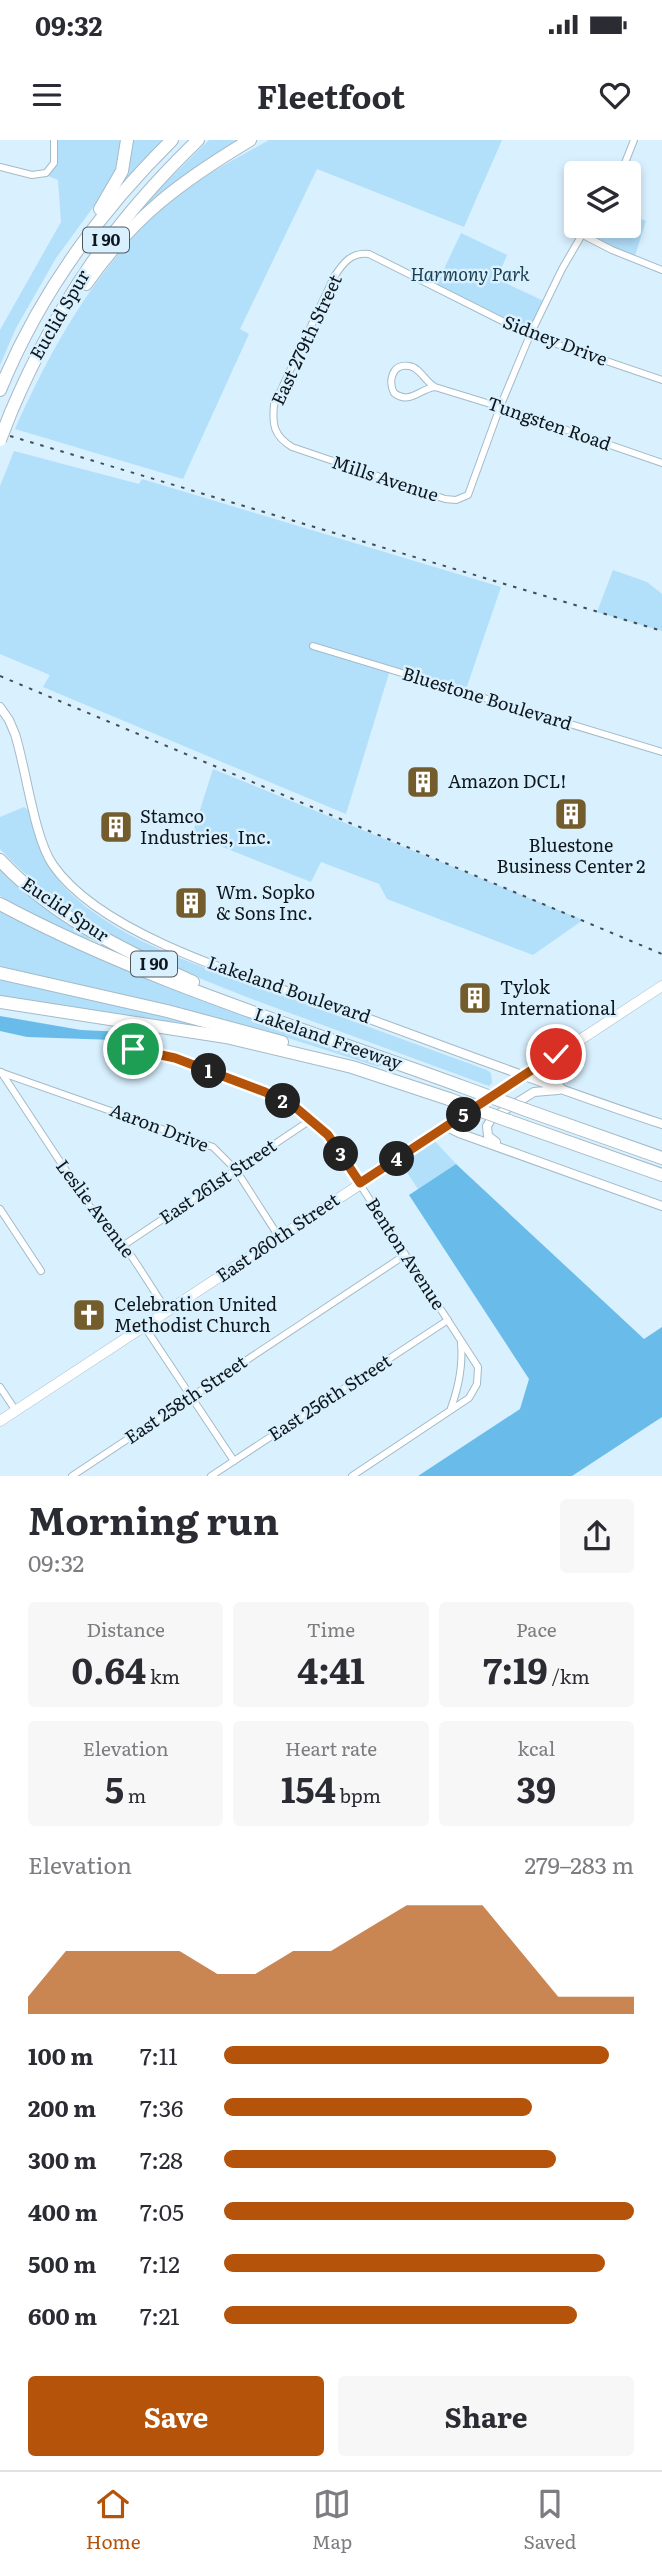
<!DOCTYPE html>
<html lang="en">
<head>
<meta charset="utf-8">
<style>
	body { margin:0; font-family:Literata,serif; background:#f7f7f7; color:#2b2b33; height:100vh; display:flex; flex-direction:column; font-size:26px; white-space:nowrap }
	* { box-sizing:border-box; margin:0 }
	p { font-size:23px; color:#7c7c81 }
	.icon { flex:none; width:38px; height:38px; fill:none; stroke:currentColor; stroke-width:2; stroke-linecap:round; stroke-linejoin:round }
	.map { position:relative; height:1336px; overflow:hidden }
	.sheet { display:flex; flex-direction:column; background:#fff; flex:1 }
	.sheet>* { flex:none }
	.controls { position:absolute; left:564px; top:21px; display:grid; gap:14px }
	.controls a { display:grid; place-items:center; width:77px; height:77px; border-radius:7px; background:#fff; box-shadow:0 4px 10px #0003; font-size:35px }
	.pin { position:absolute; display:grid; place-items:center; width:60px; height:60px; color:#fff; margin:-30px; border:4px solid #fff; border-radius:50%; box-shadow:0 2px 7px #0007 }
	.km { position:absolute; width:35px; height:35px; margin:-18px; border-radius:50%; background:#222; color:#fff; font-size:19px; line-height:35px; text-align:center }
	.round { display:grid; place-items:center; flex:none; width:74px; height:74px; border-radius:7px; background:#f7f7f7 }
	.head { display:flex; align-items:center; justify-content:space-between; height:119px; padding:0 28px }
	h1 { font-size:38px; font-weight:700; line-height:52px }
	.stats { display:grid; grid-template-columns:repeat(3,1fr); gap:10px; height:119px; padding:7px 28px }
	.stats div { display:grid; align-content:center; border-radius:7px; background:#f7f7f7; text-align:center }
	.stats b { font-size:35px; font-weight:700 }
	.stats small { font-size:19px; font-weight:400 }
	.stats p { font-size:19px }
	.chart { height:196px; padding:14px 28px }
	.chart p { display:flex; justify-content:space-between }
	.chart svg { width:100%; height:126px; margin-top:7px; fill:#b45309; opacity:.7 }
	.button { display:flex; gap:14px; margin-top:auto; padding:14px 28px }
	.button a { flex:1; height:80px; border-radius:7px; background:#b45309; color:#fff; font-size:28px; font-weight:700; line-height:80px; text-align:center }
	.button a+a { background:#f7f7f7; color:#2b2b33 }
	ul { padding:0 28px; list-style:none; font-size:23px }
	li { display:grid; grid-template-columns:112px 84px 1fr; align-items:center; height:52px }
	li i { height:18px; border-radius:9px; background:#b45309 }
	.status { display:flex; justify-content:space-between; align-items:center; height:49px; padding:0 35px; background:#fff; direction:ltr }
	.status svg { height:19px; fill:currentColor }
	header { display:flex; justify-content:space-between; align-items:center; height:91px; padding:0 28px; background:#fff; font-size:32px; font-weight:700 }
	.menu { display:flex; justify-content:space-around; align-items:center; height:98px; border-top:2px solid #e1e1e2; background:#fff; font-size:19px; color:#7c7c81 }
	.menu a { display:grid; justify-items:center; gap:4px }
	.menu .selected { color:#b45309 }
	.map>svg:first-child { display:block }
</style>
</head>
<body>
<div class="status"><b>09:32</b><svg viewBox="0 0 49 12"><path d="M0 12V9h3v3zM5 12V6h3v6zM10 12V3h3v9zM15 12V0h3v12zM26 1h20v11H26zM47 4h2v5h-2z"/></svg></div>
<header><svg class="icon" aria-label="menu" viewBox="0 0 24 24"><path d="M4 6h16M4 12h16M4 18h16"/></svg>Fleetfoot<svg class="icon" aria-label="heart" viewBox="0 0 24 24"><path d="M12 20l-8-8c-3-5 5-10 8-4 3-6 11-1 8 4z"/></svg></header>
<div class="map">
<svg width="662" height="1336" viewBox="0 0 662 1336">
	<rect width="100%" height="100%" fill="#d9f0fe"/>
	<g fill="#b2dffa">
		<polygon points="57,0 124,0 116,36 56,118 16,188 0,225 0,190 61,82 58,40 48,36 56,25"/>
		<polygon points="130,0 163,0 124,43 122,40"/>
		<polygon points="209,0 244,0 127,86 148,60"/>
		<path d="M269,0H502L464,87L317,29L240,189L249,194L183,339L15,289C52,206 99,122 170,62C199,37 236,19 269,0Z"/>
		<polygon points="628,74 646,81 634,119 581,94 587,86 628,86"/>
		<polygon points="461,93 507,115 497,139 546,162 530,195 435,148"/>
		<polygon points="14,311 139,344 142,339 501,447 465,552 390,530 346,674 43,547 50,535 0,514 0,346"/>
		<polygon points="613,430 647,442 662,454 662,491 597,472"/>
		<polygon points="213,629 583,780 533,815 387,759 379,744 321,722 311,742 192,695"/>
		<path d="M24,667L28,670C37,700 45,726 67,750C120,803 212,830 281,855C350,880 418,905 487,930L491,933L492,943L489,946C429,924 369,902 309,880C199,840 82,797 0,709V677Z"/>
		<polygon points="0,727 89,796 90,800 54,786 0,756"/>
		<polygon points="0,769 99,819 244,876 380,924 379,927 263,890 0,826"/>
		<polygon points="0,838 201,886 200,888 0,857"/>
		<polygon points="431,997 456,1024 418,1049 398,1019"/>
	</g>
	<g fill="#69bce9">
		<polygon points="0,876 81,890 124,892 144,902 144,905 115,900 27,897 0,891"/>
		<polygon points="456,1024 644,1199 662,1187 662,1277 572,1336 418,1336 520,1269 529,1239 409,1055"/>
	</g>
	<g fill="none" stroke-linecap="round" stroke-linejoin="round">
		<defs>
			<g id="minor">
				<polyline points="0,27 32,35 46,33 54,23 54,0"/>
				<polyline points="621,33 634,0"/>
				<path d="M587,86L562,129L530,195L500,267L468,355L456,360L445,359L292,307C274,296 272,285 274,265L334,137C343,123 351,112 369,114L530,195L662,240"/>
				<polyline points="581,94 612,110 662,130"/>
				<path d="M435,247C419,249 410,265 394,253C388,241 392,223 409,226C420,227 425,242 435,247L500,267L662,323"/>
				<polyline points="313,506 662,612"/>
				<circle cx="127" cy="915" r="8"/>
				<polyline points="134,911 175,918 265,952 295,967 328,995 478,1227 477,1244 469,1258 352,1336"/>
				<polyline points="0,932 213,1007 236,1030 279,1097"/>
				<path d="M1,932L90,1067C123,1097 143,1135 167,1171"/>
				<polyline points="0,1069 41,1131"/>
				<polyline points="124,1105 312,979"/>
				<polyline points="144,1186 234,1321"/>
				<polyline points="0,1247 16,1271"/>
				<path d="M451,1268C459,1246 463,1226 461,1203"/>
				<polyline points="72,1336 405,1115"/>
				<polyline points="211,1336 448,1180"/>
			</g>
			<g id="tertiary">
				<path d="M0,567L9,580L15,594C26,628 34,698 53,725C109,806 292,849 383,884C476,918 568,953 662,984"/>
				<path d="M556,914C552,928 550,939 562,949"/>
				<polyline points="447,987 459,993 662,1066"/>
				<polyline points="496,1002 488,996 487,986 492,978 534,952 558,950"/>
			</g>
			<polyline id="primary" points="0,1281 662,846"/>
			<g id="motorway">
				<polyline points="100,69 122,31 127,0"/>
				<path d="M86,144C134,76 180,42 250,0"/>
				<path d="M0,250C39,155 99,72 172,0"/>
				<path d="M11,272C58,162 112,83 198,0"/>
				<path d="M0,720C52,776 125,811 193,842"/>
				<path d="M0,764C148,843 309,890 466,948"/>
				<polyline points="0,833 167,871 282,902"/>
				<polyline points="0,862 226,897 352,927 449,959"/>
				<polyline points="526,970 662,1018"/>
				<polyline points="509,981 662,1035"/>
			</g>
		</defs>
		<use href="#minor" stroke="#a4bac7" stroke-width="8"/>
		<use href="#tertiary" stroke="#a4bac7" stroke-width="10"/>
		<use href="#primary" stroke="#a4bac7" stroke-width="11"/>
		<use href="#motorway" stroke="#a4bac7" stroke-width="14"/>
		<use href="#minor" stroke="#fff" stroke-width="6"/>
		<use href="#tertiary" stroke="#fff" stroke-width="8"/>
		<use href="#primary" stroke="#fff" stroke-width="10"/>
		<use href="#motorway" stroke="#fff" stroke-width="12"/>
		<g stroke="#424e55" stroke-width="2" stroke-dasharray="3.5 7" stroke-linecap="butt">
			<polyline points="0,293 662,491"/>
			<polyline points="0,536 662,814"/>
		</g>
		<defs>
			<g id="motorway-bridge">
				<polyline points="0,300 11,272"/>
				<polyline points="466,948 526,970"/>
				<polyline points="449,959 509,981"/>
			</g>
		</defs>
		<use href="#motorway-bridge" stroke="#a4bac7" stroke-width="14" stroke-linecap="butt"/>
		<use href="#motorway-bridge" stroke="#fff" stroke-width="12"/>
	</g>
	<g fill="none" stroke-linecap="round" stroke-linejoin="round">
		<defs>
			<polyline id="route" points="133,909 175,918 265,952 295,967 328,995 360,1043 556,914"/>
		</defs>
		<use href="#route" stroke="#fff" stroke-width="14"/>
		<use href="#route" stroke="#b45309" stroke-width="9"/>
	</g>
	<defs>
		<symbol id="building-square" viewBox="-11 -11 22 22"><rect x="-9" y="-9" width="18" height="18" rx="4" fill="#745d2d" stroke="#d9f0fe"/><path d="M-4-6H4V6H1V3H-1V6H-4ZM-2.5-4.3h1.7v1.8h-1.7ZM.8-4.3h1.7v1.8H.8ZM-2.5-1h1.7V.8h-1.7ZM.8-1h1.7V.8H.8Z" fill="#fff"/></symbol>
		<symbol id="church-square" viewBox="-11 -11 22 22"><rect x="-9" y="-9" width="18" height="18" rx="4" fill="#745d2d" stroke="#d9f0fe"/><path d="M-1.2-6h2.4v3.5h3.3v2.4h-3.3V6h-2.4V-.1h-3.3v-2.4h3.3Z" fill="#fff"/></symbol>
	</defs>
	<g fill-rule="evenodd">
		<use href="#building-square" x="404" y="623" width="38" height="38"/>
		<use href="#building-square" x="552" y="655" width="38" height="38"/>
		<use href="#building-square" x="97" y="668" width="38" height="38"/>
		<use href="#building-square" x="172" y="744" width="38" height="38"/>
		<use href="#building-square" x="456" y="839" width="38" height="38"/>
		<use href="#church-square" x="70" y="1156" width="38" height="38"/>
	</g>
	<g text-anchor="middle" stroke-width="5" stroke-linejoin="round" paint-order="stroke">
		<g fill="#d9f0fe" stroke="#4c5860" stroke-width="2">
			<rect x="83" y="87.5" width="46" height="25" rx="5"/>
			<rect x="131" y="811.5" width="46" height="25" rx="5"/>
		</g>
		<g font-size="16" font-weight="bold" fill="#0f171c">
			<text x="106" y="106">I 90</text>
			<text x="154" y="830">I 90</text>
		</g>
		<g font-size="18" font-style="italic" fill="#1c4053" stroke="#d9f0fe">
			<text x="470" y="141">Harmony Park</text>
		</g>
		<g font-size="18" fill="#0f171c" stroke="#d9f0fe">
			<text transform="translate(60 175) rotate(-60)" y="6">Euclid Spur</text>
			<text transform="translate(307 200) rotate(-65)" y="6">East 279th Street</text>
			<text transform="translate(555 201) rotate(21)" y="6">Sidney Drive</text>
			<text transform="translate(549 284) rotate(19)" y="6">Tungsten Road</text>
			<text transform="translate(385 339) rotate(18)" y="6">Mills Avenue</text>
			<text transform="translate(487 559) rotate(17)" y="6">Bluestone Boulevard</text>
			<text transform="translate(65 770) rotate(34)" y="6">Euclid Spur</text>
			<text transform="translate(289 850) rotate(19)" y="6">Lakeland Boulevard</text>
			<text transform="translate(328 899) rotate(19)" y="6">Lakeland Freeway</text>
			<text transform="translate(159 988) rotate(21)" y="6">Aaron Drive</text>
			<text transform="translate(218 1042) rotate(-34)" y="6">East 261st Street</text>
			<text transform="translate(95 1069) rotate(53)" y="6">Leslie Avenue</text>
			<text transform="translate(278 1098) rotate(-34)" y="6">East 260th Street</text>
			<text transform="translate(405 1114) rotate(57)" y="6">Benton Avenue</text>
			<text transform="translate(330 1258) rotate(-33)" y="6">East 256th Street</text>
			<text transform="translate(186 1260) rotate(-34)" y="6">East 258th Street</text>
		</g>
		<g font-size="18" fill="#0f171c" stroke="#d9f0fe" text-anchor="start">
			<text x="448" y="648">Amazon DCL!</text>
			<text x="140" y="683">Stamco<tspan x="140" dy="21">Industries, Inc.</tspan></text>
			<text x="571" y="712" text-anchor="middle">Bluestone<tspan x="571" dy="21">Business Center 2</tspan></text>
			<text x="216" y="759">Wm. Sopko<tspan x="216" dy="21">&amp; Sons Inc.</tspan></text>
			<text x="500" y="854">Tylok<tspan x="500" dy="21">International</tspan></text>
			<text x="114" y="1171">Celebration United<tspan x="114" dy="21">Methodist Church</tspan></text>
		</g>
	</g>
</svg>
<div class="controls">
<a><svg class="icon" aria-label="layers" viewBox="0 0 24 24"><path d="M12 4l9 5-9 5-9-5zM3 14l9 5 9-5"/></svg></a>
</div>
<div class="pin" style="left:133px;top:909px;background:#1e9e55"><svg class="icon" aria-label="arrive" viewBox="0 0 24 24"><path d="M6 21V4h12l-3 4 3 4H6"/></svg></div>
<div class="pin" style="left:556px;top:914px;background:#d93025"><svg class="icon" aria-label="check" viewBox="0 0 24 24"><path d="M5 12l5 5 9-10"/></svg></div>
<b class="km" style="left:209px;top:931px">1</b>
<b class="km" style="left:283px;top:961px">2</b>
<b class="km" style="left:341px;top:1014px">3</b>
<b class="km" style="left:397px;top:1019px">4</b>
<b class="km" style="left:464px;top:975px">5</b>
</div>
<section class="sheet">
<div class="head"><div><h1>Morning run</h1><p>09:32</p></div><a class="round"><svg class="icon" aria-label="share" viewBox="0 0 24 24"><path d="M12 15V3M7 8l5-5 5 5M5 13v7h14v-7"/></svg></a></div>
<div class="stats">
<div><p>Distance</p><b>0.64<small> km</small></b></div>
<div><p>Time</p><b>4:41</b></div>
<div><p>Pace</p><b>7:19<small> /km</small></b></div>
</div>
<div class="stats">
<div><p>Elevation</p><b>5<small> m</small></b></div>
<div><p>Heart rate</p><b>154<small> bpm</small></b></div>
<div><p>kcal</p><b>39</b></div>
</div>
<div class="chart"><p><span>Elevation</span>279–283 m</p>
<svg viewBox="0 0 160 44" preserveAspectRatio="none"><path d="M0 44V38L10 22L20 22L30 22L40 22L50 30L60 30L70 22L80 22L90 14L100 6L110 6L120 6L130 22L140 38L150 38L160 38V44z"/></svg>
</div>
<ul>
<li><b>100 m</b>7:11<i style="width:94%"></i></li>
<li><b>200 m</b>7:36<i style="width:75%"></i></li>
<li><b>300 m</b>7:28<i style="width:81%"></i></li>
<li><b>400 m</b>7:05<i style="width:100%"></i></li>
<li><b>500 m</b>7:12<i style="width:93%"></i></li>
<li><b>600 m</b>7:21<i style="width:86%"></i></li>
</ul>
<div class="button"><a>Save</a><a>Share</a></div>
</section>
<nav class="menu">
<a class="selected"><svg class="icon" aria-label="home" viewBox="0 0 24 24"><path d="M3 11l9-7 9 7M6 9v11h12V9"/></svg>Home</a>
<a><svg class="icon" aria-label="map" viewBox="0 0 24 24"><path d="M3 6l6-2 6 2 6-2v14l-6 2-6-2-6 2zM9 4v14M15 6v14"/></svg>Map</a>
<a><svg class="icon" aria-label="saved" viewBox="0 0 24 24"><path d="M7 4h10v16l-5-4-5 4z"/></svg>Saved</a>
</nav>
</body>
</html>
